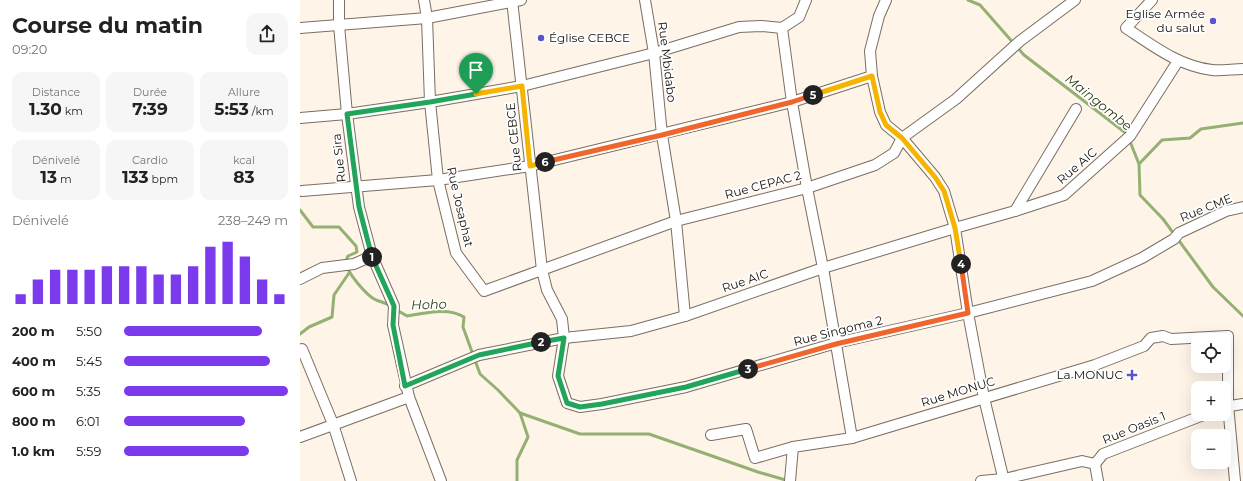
<!DOCTYPE html>
<html lang="fr">
<head>
<meta charset="utf-8">
<style>
	body { margin:0; font-family:Montserrat,sans-serif; background:#f6f6f6; color:#222; height:100vh; display:flex; flex-direction:column; font-size:15px; white-space:nowrap }
	* { box-sizing:border-box; margin:0 }
	p { font-size:13px; color:#767676 }
	.icon { flex:none; width:22px; height:22px; fill:none; stroke:currentColor; stroke-width:2; stroke-linecap:round; stroke-linejoin:round }
	.map { position:relative; flex:1; overflow:hidden }
	.panel { display:flex; flex-direction:column; background:#fff; width:300px }
	.panel>* { flex:none }
	.fabs { position:absolute; left:891px; top:333px; display:grid; gap:8px }
	.fabs a { display:grid; place-items:center; width:40px; height:40px; border-radius:8px; background:#fff; box-shadow:0 4px 16px #0002; font-size:20px }
	.pin { position:absolute; display:grid; place-items:center; width:34px; height:34px; color:#fff; margin:-41px -17px; border-radius:50% 50% 50% 0; rotate:-45deg; box-shadow:0 0 4px #0007 }
	.pin .icon { rotate:45deg }
	.km { position:absolute; width:20px; height:20px; margin:-10px; border-radius:50%; background:#222; color:#fff; font-size:11px; line-height:20px; text-align:center }
	.round { display:grid; place-items:center; flex:none; width:42px; height:42px; border-radius:12px; background:#f6f6f6 }
	.overview { display:flex; align-items:center; justify-content:space-between; height:68px; padding:0 12px }
	h1 { font-size:22px; font-weight:700; line-height:30px }
	.stats { display:grid; grid-template-columns:repeat(3,1fr); gap:6px; height:68px; padding:4px 12px }
	.stats div { display:grid; align-content:center; border-radius:10px; background:#f6f6f6; text-align:center }
	.stats b { font-size:17px; font-weight:700 }
	.stats small { font-size:11px; font-weight:400 }
	.stats p { font-size:11px }
	.chart { height:112px; padding:8px 12px }
	.chart p { display:flex; justify-content:space-between }
	.chart svg { width:100%; height:72px; margin-top:4px; stroke:#7c3aed; stroke-width:6 }
	ul { padding:0 12px; list-style:none; font-size:13px }
	li { display:grid; grid-template-columns:64px 48px 1fr; align-items:center; height:30px }
	li i { height:10px; border-radius:5px; background:#7c3aed }
	main { display:flex; flex:1; min-height:0 }
	.map>svg:first-child { display:block }
</style>
</head>
<body>
<main>
<section class="panel">
<div class="overview"><div><h1>Course du matin</h1><p>09:20</p></div><a class="round"><svg class="icon" aria-label="share" viewBox="0 0 24 24"><path d="M12 15V3M7 8l5-5 5 5M5 13v7h14v-7"/></svg></a></div>
<div class="stats">
<div><p>Distance</p><b>1.30<small> km</small></b></div>
<div><p>Durée</p><b>7:39</b></div>
<div><p>Allure</p><b>5:53<small> /km</small></b></div>
</div>
<div class="stats">
<div><p>Dénivelé</p><b>13<small> m</small></b></div>
<div><p>Cardio</p><b>133<small> bpm</small></b></div>
<div><p>kcal</p><b>83</b></div>
</div>
<div class="chart"><p><span>Dénivelé</span>238–249 m</p>
<svg viewBox="0 0 160 44" preserveAspectRatio="none"><path d="M5 44V38M15 44V29M25 44V23M35 44V23M45 44V23M55 44V21M65 44V21M75 44V21M85 44V26M95 44V26M105 44V21M115 44V9M125 44V6M135 44V15M145 44V29M155 44V38"/></svg>
</div>
<ul>
<li><b>200 m</b>5:50<i style="width:84%"></i></li>
<li><b>400 m</b>5:45<i style="width:89%"></i></li>
<li><b>600 m</b>5:35<i style="width:100%"></i></li>
<li><b>800 m</b>6:01<i style="width:74%"></i></li>
<li><b>1.0 km</b>5:59<i style="width:76%"></i></li>
</ul>
</section>
<div class="map">
<svg width="943" height="481" viewBox="0 0 943 481">
	<rect width="100%" height="100%" fill="#fff4e8"/>
	<g fill="none" stroke-linecap="round" stroke-linejoin="round">
		<g stroke="#94b073" stroke-width="3">
			<polyline points="668,0 680,5 724,55 827,134 839,164 840,195 863,219 913,287 943,316"/>
			<polyline points="839,164 862,140 890,138 901,129 943,123"/>
			<path d="M0,210L13,227H39L56,246L57,252L48,256C47,258 46,260 46,262C46,272 67,296 76,300C81,302 86,303 91,306"/>
			<path d="M95,309L107,316C125,313 148,307 164,317L163,327L180,374L198,390L220,413L228,437L217,460V481"/>
			<polyline points="0,334 9,327 32,317 34,295 49,273"/>
			<polyline points="220,413 280,434 349,434 458,472 489,481"/>
		</g>
		<defs>
			<g id="street">
				<polyline points="39,0 39,25 47,114 59,207 72,256 94,306 93,325 109,397 141,481"/>
				<polyline points="124,0 127,18 130,102 138,180 156,253 184,291 376,221 507,188 575,165 594,153 602,138 656,99 720,41 775,0"/>
				<polyline points="212,0 242,270 247,290 262,319 264,338 258,376 267,403 280,407 302,404 386,387 536,343 668,313 792,281 842,258 874,239 879,233 926,211 943,207"/>
				<polyline points="345,0 354,53 362,135 376,221 385,316"/>
				<polyline points="586,0 579,16 570,51 572,76 580,112 586,125 602,138 635,177 644,191 655,228 668,313 684,398 704,481"/>
				<path d="M852,0L826,28C853,46 879,66 912,70C922,71 933,69 943,69"/>
				<polyline points="0,28 127,18 221,0"/>
				<polyline points="482,28 492,102 507,188 523,268 552,438"/>
				<polyline points="482,28 499,17 506,0"/>
				<polyline points="0,118 47,114 130,102 222,86 354,53 439,27 461,26 482,28"/>
				<polyline points="2,191 138,180 230,166 492,102 572,76"/>
				<polyline points="715,211 776,109"/>
				<polyline points="0,279 22,268 54,264 72,256"/>
				<polyline points="2,349 33,424 51,481"/>
				<polyline points="105,386 179,355 264,338 331,331 385,316 523,268 655,228 715,211 764,195 830,136 878,61"/>
				<polyline points="924,407 943,404"/>
				<polyline points="411,435 446,429 455,458 493,447 552,438 795,365 844,346 851,338 863,336 871,339 928,336 928,405 935,481"/>
				<polyline points="0,437 109,397"/>
				<polyline points="795,464 798,481"/>
				<polyline points="490,481 493,447"/>
				<polyline points="681,481 704,479 782,461 795,464 803,454 906,414"/>
			</g>
		</defs>
		<use href="#street" stroke="#7a6e62" stroke-width="12"/>
		<use href="#street" stroke="#fff" stroke-width="10"/>
	</g>
	<g fill="none" stroke-linecap="round" stroke-linejoin="round">
		<defs>
			<polyline id="split-1" points="72,257 59,207 47,114 130,102 176,94"/>
			<polyline id="split-2" points="72,257 94,306 93,325 105,386 179,355 241,342"/>
			<polyline id="split-3" points="241,342 264,338 258,376 267,403 280,407 302,404 386,387 448,369"/>
			<polyline id="split-4" points="448,369 536,344 668,313 661,264"/>
			<polyline id="split-5" points="513,95 572,76 580,112 586,125 602,138 635,177 644,191 655,228 661,264"/>
			<polyline id="split-6" points="245,162 362,135 492,102 513,95"/>
			<polyline id="split-7" points="176,94 222,86 230,166 245,162"/>
		</defs>
		<use href="#split-1" stroke="#fff" stroke-width="8"/>
		<use href="#split-2" stroke="#fff" stroke-width="8"/>
		<use href="#split-3" stroke="#fff" stroke-width="8"/>
		<use href="#split-4" stroke="#fff" stroke-width="8"/>
		<use href="#split-5" stroke="#fff" stroke-width="8"/>
		<use href="#split-6" stroke="#fff" stroke-width="8"/>
		<use href="#split-7" stroke="#fff" stroke-width="8"/>
		<use href="#split-1" stroke="#22a559" stroke-width="5"/>
		<use href="#split-2" stroke="#22a559" stroke-width="5"/>
		<use href="#split-3" stroke="#22a559" stroke-width="5"/>
		<use href="#split-4" stroke="#f0652b" stroke-width="5"/>
		<use href="#split-5" stroke="#f5b400" stroke-width="5"/>
		<use href="#split-6" stroke="#f0652b" stroke-width="5"/>
		<use href="#split-7" stroke="#f5b400" stroke-width="5"/>
	</g>
	<g fill="#5b53cb" stroke="#fff" stroke-width="1.5">
		<circle cx="913" cy="21" r="4"/>
		<circle cx="241" cy="38" r="4"/>
		<path d="M830 369h4v4h4v4h-4v4h-4v-4h-4v-4h4z"/>
	</g>
	<g text-anchor="middle" stroke-width="3.5" stroke-linejoin="round" paint-order="stroke">
		<g font-size="12" fill="#15110c" stroke="#fff" text-anchor="end">
			<text x="905" y="18">Eglise Armée<tspan x="905" dy="14">du salut</tspan></text>
			<text x="249" y="42" text-anchor="start">Église CEBCE</text>
			<text x="823" y="379">La MONUC</text>
		</g>
		<g font-size="12" fill="#15110c" stroke="#fff">
			<text transform="translate(367 62) rotate(83)" y="4">Rue Mbidabo</text>
			<text transform="translate(214 137) rotate(-96)" y="4">Rue CEBCE</text>
			<text transform="translate(39 158) rotate(-96)" y="4">Rue Sira</text>
			<text transform="translate(777 166) rotate(-41)" y="4">Rue AIC</text>
			<text transform="translate(463 185) rotate(-15)" y="4">Rue CEPAC 2</text>
			<text transform="translate(160 207) rotate(77)" y="4">Rue Josaphat</text>
			<text transform="translate(906 208) rotate(-22)" y="4">Rue CME</text>
			<text transform="translate(445 281) rotate(-19)" y="4">Rue AIC</text>
			<text transform="translate(538 331) rotate(-14)" y="4">Rue Singoma 2</text>
			<text transform="translate(658 392) rotate(-17)" y="4">Rue MONUC</text>
			<text transform="translate(834 428) rotate(-22)" y="4">Rue Oasis 1</text>
		</g>
		<g font-size="13" font-style="italic" fill="#2d3f12" stroke="#fff">
			<text transform="translate(799 102) rotate(39)" y="5">Maingombe</text>
			<text transform="translate(129 304) rotate(-2)" y="5">Hoho</text>
		</g>
	</g>
</svg>
<div class="fabs">
<a><svg class="icon" aria-label="locate" viewBox="0 0 24 24"><circle cx="12" cy="12" r="6"/><path d="M12 2v4M12 18v4M2 12h4M18 12h4"/></svg></a>
<a>+</a>
<a>−</a>
</div>
<div class="pin" style="left:176px;top:94px;background:#1e9e55"><svg class="icon" aria-label="arrive" viewBox="0 0 24 24"><path d="M6 21V4h12l-3 4 3 4H6"/></svg></div>
<b class="km" style="left:72px;top:257px">1</b>
<b class="km" style="left:241px;top:342px">2</b>
<b class="km" style="left:448px;top:369px">3</b>
<b class="km" style="left:661px;top:264px">4</b>
<b class="km" style="left:513px;top:95px">5</b>
<b class="km" style="left:245px;top:162px">6</b>
</div>
</main>
</body>
</html>
